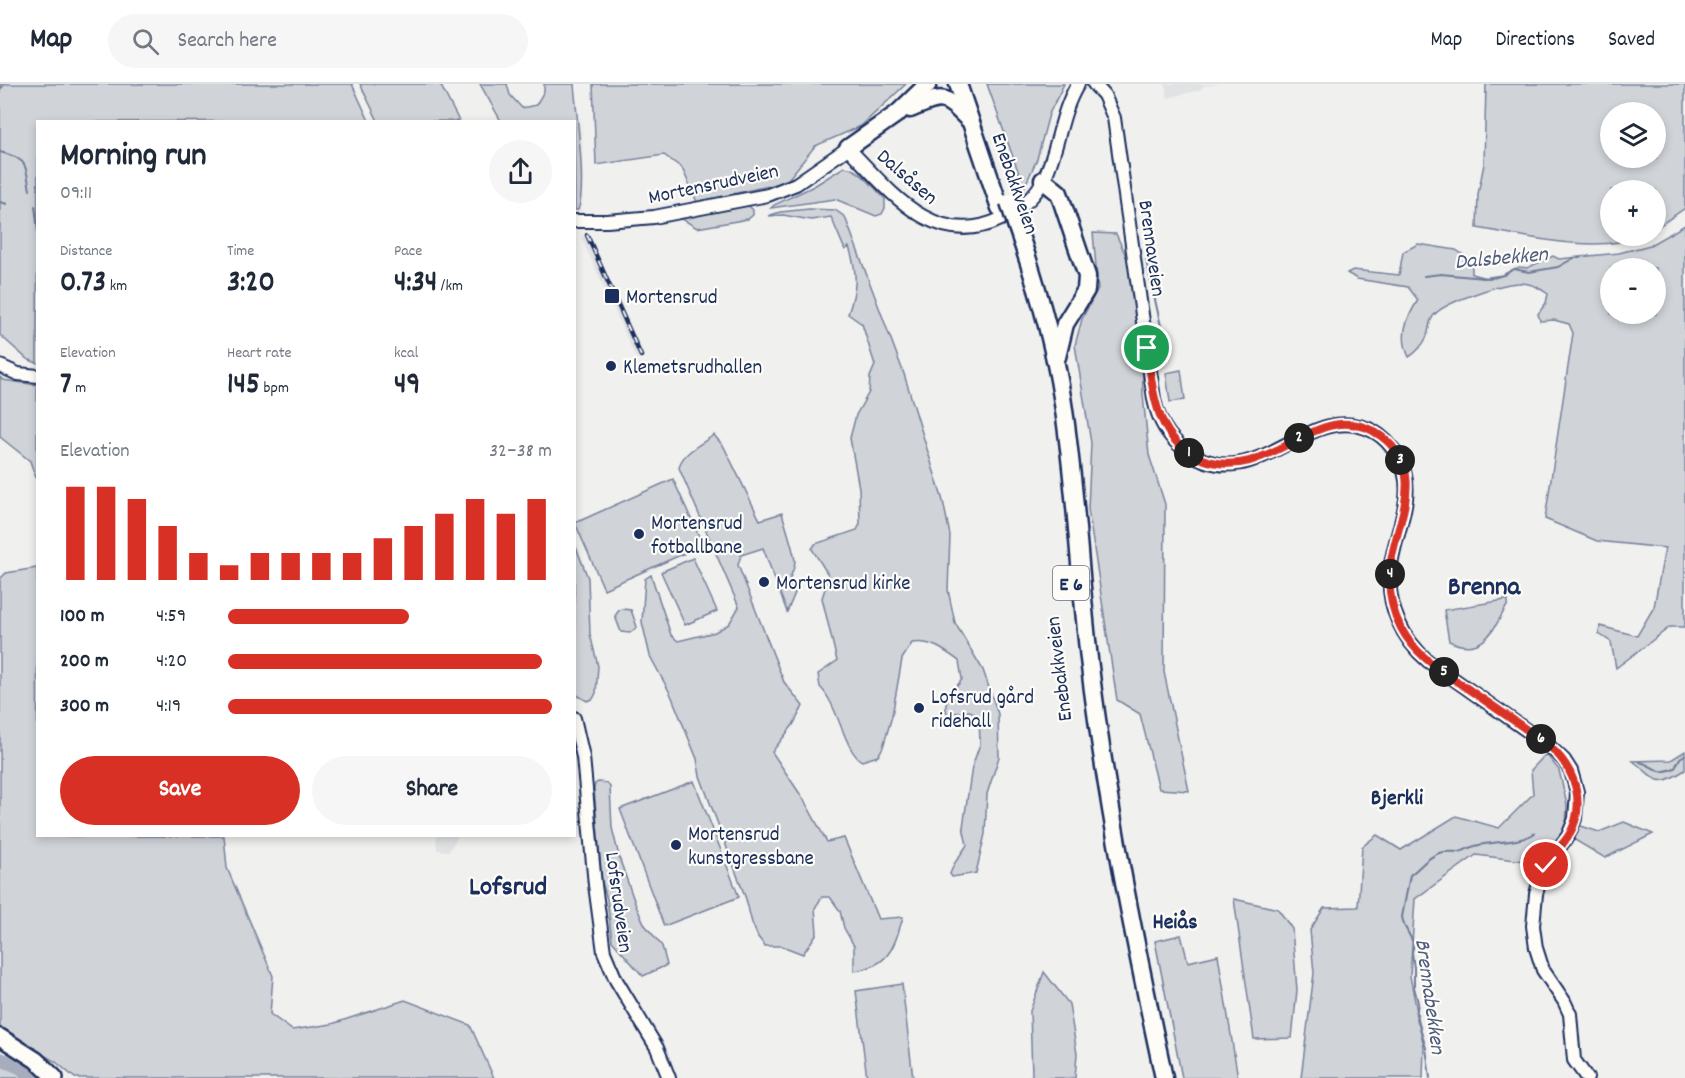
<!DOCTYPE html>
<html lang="en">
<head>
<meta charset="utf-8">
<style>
	body { margin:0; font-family:Dekko,sans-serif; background:#f6f6f7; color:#1f2937; height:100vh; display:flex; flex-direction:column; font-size:22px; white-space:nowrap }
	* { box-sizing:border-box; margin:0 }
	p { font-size:20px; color:#747a83 }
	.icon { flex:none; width:33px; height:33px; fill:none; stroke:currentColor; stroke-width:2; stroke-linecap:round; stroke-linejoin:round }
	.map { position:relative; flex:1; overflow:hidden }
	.side { position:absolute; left:36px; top:36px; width:540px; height:717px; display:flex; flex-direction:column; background:#fff; border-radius:0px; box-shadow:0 3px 9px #0003 }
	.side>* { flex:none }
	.controls { position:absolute; left:1600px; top:18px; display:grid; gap:12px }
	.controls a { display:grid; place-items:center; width:66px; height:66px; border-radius:50%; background:#fff; box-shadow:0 3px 9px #0003; font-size:30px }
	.pin { position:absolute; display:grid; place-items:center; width:51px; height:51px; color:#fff; margin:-26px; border:3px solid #fff; border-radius:50%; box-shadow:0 2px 6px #0007 }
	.km { position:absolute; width:30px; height:30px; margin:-15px; border-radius:50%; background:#222; color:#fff; font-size:16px; line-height:30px; text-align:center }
	.round { display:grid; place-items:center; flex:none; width:63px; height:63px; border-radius:32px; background:#f6f6f7 }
	.headline { display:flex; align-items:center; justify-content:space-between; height:102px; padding:0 24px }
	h1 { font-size:33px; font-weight:800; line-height:45px }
	.figures { display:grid; grid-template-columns:repeat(3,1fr); gap:9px; height:102px; padding:6px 24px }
	.figures div { display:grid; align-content:center }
	.figures b { font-size:30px; font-weight:800 }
	.figures small { font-size:16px; font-weight:400 }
	.figures p { font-size:16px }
	.chart { height:168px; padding:12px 24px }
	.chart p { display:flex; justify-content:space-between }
	.chart svg { width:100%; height:108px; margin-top:6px; stroke:#d93025; stroke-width:6 }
	.button { display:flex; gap:12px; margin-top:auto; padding:12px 24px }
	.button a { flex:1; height:69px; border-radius:36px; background:#d93025; color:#fff; font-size:24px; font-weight:800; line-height:69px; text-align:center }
	.button a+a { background:#f6f6f7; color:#1f2937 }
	ul { padding:0 24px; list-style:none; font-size:20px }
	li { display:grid; grid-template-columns:96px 72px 1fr; align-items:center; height:45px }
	li i { height:15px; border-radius:8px; background:#d93025 }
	header { display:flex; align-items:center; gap:36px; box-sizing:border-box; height:84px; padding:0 30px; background:#fff; border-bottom:2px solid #e0e1e3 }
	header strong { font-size:28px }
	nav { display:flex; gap:33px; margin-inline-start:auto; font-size:21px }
	.search { width:420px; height:54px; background:#f6f6f7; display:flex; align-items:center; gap:15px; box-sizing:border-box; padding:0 21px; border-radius:33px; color:#747a83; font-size:22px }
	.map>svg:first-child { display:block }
</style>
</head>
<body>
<header>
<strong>Map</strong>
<div class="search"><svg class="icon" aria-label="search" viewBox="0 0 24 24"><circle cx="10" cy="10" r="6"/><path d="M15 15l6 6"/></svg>Search here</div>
<nav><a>Map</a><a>Directions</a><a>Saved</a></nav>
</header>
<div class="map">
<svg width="1685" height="994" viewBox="0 0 1685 994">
	<rect width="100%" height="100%" fill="#f0f0ee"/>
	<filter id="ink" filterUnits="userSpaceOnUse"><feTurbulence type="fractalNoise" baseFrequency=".0167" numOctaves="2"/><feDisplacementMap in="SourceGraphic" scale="12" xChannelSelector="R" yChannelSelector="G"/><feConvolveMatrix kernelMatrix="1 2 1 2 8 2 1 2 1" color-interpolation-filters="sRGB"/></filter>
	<g filter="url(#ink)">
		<g fill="#e0e2e3">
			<polygon points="1165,0 1220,0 1203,2 1200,6 1168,14"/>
			<polygon points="589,150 644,271 636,274 581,153"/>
			<polygon points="436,752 458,752 449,767 437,766"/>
		</g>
		<g fill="#d0d3d8" stroke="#76819b" stroke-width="1.5" fill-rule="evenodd">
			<polygon points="0,0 352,0 369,37 38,38 37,279 27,275 0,251"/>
			<polygon points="360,0 440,0 459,37 378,37"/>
			<path d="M480,0H507L510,11L522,24L536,21L544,7V0H574C576,26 587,105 578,126H575L574,38L501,37Z"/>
			<polygon points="593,0 906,0 861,42 815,62 786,98 697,118 682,84 664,71 596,81"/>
			<polygon points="987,0 1064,0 1049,30 1037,75 1024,104"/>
			<path d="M1486,0H1685V124L1656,144V106H1611V152H1640C1598,171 1521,151 1477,144L1478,110L1484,80ZM1611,28H1656V74H1611Z"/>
			<path d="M844,83C860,84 874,104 885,115V124L882,130L876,132L835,115L771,124L774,121L814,102Z"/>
			<polygon points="743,121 749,122 753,126 753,131 748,135 697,144 677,132"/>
			<path d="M809,125L835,126L845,133L904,290L943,417L950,451L948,506L955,539L983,586L998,630L999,673L987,710L985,750L976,789L952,793L950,790L954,780L967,761L963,743L972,683L980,660L979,633L970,627L947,630C942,614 954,608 962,595L959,577C944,566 931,556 912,559L902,575L892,632L883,663L878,672L862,677C845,669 838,620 820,603L818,590L837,577L822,514L829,492L812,465L815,460L857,446L860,440L859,404L850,354L856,331L869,308L870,293L875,281L862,240L848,230C857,204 858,190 849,163L845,166L831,133L811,136L783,131L768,132L780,128Z"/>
			<path d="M1685,141V543H1670L1616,584L1611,558L1599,550L1600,542L1637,552L1654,523L1665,464L1597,457L1545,435L1573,249L1569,240L1554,236L1540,237L1538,230L1546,219L1548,210C1538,203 1530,198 1518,199C1501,200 1439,219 1432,234C1429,239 1429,246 1427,252C1424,260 1416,269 1409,273C1399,252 1406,235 1418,216L1408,203L1357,195L1347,189L1353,186L1399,191L1403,168L1418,160L1456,166L1468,174L1472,184V190C1478,192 1487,195 1493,194C1506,193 1512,180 1527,184L1553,172L1559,175L1619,169L1650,161ZM1611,184H1656V230H1611Z"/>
			<polygon points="1093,149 1116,150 1131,183 1142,265 1143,311 1149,371 1165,420 1164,588 1189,707 1159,705 1140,630 1117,616 1088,425 1091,359 1075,261 1082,235 1098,204"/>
			<polygon points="1181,286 1185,316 1170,318 1166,289"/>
			<polygon points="0,293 3,296 37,301 37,398 30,377 0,353"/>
			<path d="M714,351L724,363L760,436L782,429C785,440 794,467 795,477C795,493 783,490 795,509L787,528L763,464L741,471L738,481L784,598L803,622L793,641L772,668L804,716L827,758L844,754L878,835L903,833C894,864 889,882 854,887V862L844,844L840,827L830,813H822L815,824L817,849L803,870L782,862H765L758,853L752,839L746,815L700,692L697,675L671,611L650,572L642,538L645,495L651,491L671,551L678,557L715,548L729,540L739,523L679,384C681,369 703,359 714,351Z"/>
			<polygon points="673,395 703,461 604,505 575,439"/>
			<polygon points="574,458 588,494 590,550 598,582 596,609 593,615 587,617 575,610"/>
			<polygon points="693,474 717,527 685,541 661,488"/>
			<polygon points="37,484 38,752 224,752 227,784 273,892 270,930 292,946 332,940 405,916 470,941 494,994 75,994 56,978 0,945 0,495 6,489"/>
			<path d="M1505,516H1508V520C1494,543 1485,574 1449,557L1444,526Z"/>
			<polygon points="623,525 631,526 637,543 630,549 621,548 615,532 619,526"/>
			<path d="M1685,667V686C1656,705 1658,696 1633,677L1671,676Z"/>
			<polygon points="1546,670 1559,686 1567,721 1566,747 1546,771 1524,777 1476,771 1415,815 1410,892 1424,963 1423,994 1301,994 1314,889 1310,846 1324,824 1358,823 1362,763 1377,751 1401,766 1456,732 1499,744 1533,710 1531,686"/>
			<polygon points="694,697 739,813 664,842 620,725"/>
			<polygon points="598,698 607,699 610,703 612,744 620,776 636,822 645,841 662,862 667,881 643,892 612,857 607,815 602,798 594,705 595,700"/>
			<polygon points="1624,738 1653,750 1605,774 1573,755 1578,741 1599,748"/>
			<polygon points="1234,815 1278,825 1292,845 1297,906 1292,954 1254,955"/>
			<polygon points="1181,851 1188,878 1218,871 1238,994 1182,994 1155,857"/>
			<polygon points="1044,888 1069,920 1077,970 1075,994 1028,994 1032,991 1030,927"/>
			<polygon points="902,900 913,994 867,994 856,907"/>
			<polygon points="0,970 47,993 49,994 0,994"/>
		</g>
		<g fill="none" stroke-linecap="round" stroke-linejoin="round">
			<g stroke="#6f7b97" stroke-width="2">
				<polyline points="0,5 5,0"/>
				<path d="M0,68C28,75 25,80 30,106"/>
				<polyline points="0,118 7,120"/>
				<polyline points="35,122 38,147"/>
				<polyline points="1146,176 1163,251 1167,257"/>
				<polyline points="1424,192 1441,190 1484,194 1504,191 1514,185 1529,188 1558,183 1574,174 1580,174"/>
				<path d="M1640,678C1658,683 1655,692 1675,684L1680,674L1685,671"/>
				<path d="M1430,994L1426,964L1416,931L1418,919L1414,903V884L1412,868L1414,860L1404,841L1402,833L1410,791C1420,784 1426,774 1439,769C1446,767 1451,768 1458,768C1464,768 1469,763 1475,762C1493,757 1521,759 1535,749"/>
			</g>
			<polyline stroke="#a7adbd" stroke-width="14" points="0,975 20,983 35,994"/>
			<defs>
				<g id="minor">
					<path d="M1094,0L1104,11L1114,34L1154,315C1158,335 1168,353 1184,365C1256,419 1306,313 1373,347C1384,353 1392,362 1398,373C1420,410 1393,449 1390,488C1387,522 1402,555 1428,577L1549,662L1564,676L1571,687L1577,708L1575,735L1568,752L1543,785L1536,810L1533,842L1536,864L1543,886L1564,917L1570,930L1574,976L1587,994"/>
					<path d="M574,137H607L654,133L768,111L796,100L848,64C889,106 934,167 1001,135C1019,126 1035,113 1044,95C1059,64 1060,29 1078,0"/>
					<polyline points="0,282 18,290 38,292"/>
					<polyline points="574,634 583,673 595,801 604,868 616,896 657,964 669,994"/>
				</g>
				<polyline id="major" points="0,953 36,976 55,994"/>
				<g id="highway">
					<polyline points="958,0 1000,124"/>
					<path d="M910,25C942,12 943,9 968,35"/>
					<polyline points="848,64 898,29 928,0"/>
					<polyline points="1043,96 1059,109 1087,192 1086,206 1065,240 1057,273"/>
					<path d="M1017,143C1036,198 1053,256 1062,313C1076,400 1079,488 1089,575C1106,716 1134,855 1164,994"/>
				</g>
			</defs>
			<use href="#minor" stroke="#1b2f5e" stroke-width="16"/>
			<use href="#major" stroke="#1b2f5e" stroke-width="20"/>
			<use href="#highway" stroke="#1b2f5e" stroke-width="21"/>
			<use href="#minor" stroke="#fdfcf7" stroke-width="12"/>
			<use href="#major" stroke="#fdfcf7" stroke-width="15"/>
			<use href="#highway" stroke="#fdfcf7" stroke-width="16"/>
			<defs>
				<polyline id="rail" points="587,151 641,272"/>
			</defs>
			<use href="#rail" stroke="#1b2f5e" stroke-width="4.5"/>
			<use href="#rail" stroke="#fdfcf7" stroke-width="2" stroke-dasharray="7" stroke-linecap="butt"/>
			<defs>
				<polyline id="highway-bridge" points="1009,118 1017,143"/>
			</defs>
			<use href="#highway-bridge" stroke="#1b2f5e" stroke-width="21" stroke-linecap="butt"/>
			<use href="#highway-bridge" stroke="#fdfcf7" stroke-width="16"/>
		</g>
	</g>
	<g fill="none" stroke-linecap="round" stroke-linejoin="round" filter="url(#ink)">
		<defs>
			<path id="route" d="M1147,264C1153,307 1155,357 1202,375C1273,402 1319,307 1381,352C1429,388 1396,437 1390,483C1388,504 1391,525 1401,544C1416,573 1445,589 1471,607C1497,625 1524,643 1549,662C1575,684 1587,720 1569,751C1562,762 1553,770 1546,781"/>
		</defs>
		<use href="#route" stroke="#fff" stroke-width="12"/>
		<use href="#route" stroke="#d93025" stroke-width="8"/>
	</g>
	<g fill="#1b2f5e" stroke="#fdfcf7" stroke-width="2">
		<rect x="604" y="204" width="16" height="16" rx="3"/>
		<circle cx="611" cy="282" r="6"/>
		<circle cx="639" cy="450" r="6"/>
		<circle cx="764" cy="498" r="6"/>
		<circle cx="919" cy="624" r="6"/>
		<circle cx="676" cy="761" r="6"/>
	</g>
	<g text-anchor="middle" stroke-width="4.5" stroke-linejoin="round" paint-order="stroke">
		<rect fill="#fdfcf7" stroke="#5f6c8c" stroke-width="1.5" x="1053" y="482" width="36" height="34" rx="4.5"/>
		<g font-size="20" font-weight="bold" fill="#1b2f5e">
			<text x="1071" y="506">E 6</text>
		</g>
		<g font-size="21" fill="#1b2f5e" stroke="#fdfcf7">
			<text transform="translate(908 92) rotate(41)" y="7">Dalsåsen</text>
			<text transform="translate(713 99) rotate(-12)" y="7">Mortensrudveien</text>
			<text transform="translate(1016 99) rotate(71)" y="7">Enebakkveien</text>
			<text transform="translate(1153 164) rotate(82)" y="7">Brennaveien</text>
			<text transform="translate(1058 585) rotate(-97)" y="7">Enebakkveien</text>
			<text transform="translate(620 818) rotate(82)" y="7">Lofsrudveien</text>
		</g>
		<g font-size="21" fill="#1b2f5e" stroke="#fdfcf7" text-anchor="start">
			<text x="626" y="219">Mortensrud</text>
			<text x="623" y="289">Klemetsrudhallen</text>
			<text x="651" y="445">Mortensrud<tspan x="651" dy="24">fotballbane</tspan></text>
			<text x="776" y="505">Mortensrud kirke</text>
			<text x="931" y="619">Lofsrud gård<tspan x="931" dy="24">ridehall</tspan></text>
			<text x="688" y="756">Mortensrud<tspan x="688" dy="24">kunstgressbane</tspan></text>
		</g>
		<g font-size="22" font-style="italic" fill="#4c5b7f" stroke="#fdfcf7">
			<text transform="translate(1501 172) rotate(-5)" y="8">Dalsbekken</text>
			<text transform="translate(1432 912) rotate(82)" y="8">Brennabekken</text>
		</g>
		<g font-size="22" font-weight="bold" fill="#1b2f5e" stroke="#fdfcf7">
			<text x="1397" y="720">Bjerkli</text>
			<text x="1175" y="844">Heiås</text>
		</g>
		<g font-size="27" font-weight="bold" fill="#1b2f5e" stroke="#fdfcf7">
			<text x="1484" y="510">Brenna</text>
			<text x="508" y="810">Lofsrud</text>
		</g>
	</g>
</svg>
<div class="controls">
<a><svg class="icon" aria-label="layers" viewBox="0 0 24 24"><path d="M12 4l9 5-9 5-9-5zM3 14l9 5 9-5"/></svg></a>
<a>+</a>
<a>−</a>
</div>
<div class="pin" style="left:1147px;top:264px;background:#1e9e55"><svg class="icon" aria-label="arrive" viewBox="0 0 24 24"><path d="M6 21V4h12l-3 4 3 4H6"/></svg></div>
<div class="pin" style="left:1546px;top:781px;background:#d93025"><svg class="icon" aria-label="check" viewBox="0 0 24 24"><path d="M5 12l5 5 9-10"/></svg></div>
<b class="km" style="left:1189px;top:369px">1</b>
<b class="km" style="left:1299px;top:354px">2</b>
<b class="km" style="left:1400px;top:376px">3</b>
<b class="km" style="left:1390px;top:490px">4</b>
<b class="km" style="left:1444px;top:588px">5</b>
<b class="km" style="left:1541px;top:655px">6</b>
<section class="side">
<div class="headline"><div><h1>Morning run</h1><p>09:11</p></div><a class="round"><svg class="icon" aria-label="share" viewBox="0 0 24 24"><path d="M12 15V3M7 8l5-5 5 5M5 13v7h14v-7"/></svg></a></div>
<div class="figures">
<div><p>Distance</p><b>0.73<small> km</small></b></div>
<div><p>Time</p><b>3:20</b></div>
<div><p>Pace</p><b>4:34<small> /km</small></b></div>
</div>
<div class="figures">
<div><p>Elevation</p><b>7<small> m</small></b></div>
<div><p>Heart rate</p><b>145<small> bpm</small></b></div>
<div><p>kcal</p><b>49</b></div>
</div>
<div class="chart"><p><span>Elevation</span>32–38 m</p>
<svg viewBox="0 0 160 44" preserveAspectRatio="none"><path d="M5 44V6M15 44V6M25 44V11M35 44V22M45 44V33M55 44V38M65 44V33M75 44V33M85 44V33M95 44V33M105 44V27M115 44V22M125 44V17M135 44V11M145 44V17M155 44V11"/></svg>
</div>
<ul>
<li><b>100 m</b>4:59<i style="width:56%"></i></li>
<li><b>200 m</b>4:20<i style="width:97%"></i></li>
<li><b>300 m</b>4:19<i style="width:100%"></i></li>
</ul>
<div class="button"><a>Save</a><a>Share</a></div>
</section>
</div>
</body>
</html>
